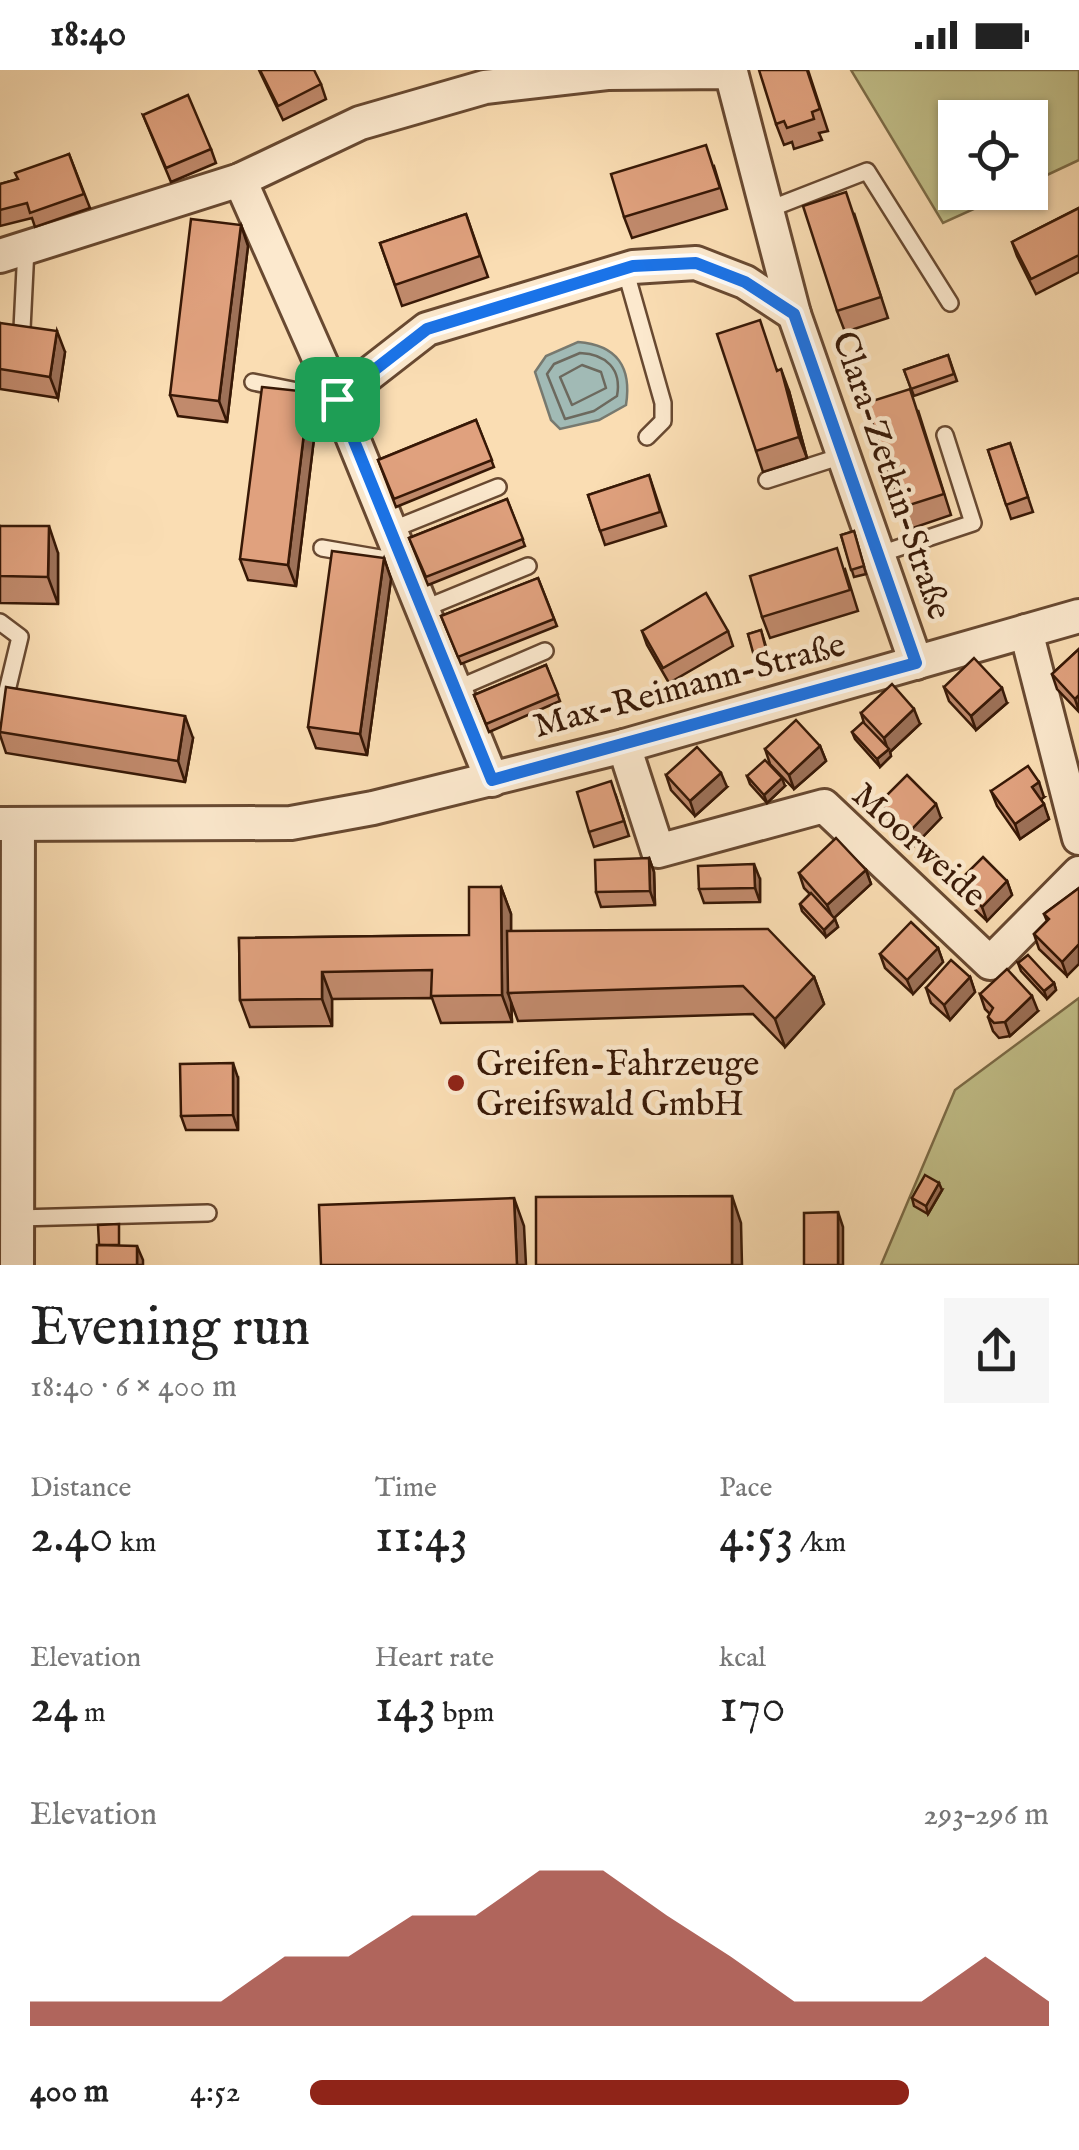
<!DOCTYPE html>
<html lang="en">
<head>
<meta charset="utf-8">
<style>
	body { margin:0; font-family:"IM FELL English",serif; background:#f6f6f6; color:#222; height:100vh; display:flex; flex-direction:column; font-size:38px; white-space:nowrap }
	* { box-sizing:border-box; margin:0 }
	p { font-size:32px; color:#767676 }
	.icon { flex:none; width:55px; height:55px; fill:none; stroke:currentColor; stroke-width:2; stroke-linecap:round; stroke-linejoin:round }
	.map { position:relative; height:1195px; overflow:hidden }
	.details { display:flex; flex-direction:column; background:#fff; flex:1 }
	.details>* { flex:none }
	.tools { position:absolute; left:938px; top:30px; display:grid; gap:20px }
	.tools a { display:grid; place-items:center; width:110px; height:110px; border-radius:0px; background:#fff; box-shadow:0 2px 8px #0004; font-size:50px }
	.pin { position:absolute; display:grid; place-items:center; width:85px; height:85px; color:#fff; margin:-42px; border-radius:20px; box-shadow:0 5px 15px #0006 }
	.round { display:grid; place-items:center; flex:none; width:105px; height:105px; border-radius:0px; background:#f6f6f6 }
	.headline { display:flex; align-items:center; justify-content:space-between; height:170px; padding:0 30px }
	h1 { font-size:55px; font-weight:600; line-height:75px }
	.figures { display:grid; grid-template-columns:repeat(3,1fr); gap:15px; height:170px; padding:10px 30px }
	.figures div { display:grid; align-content:center }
	.figures b { font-size:50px; font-weight:600 }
	.figures small { font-size:28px; font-weight:400 }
	.figures p { font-size:28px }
	.chart { height:280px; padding:20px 30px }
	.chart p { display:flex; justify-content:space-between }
	.chart svg { width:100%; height:180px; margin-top:10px; fill:#8f2418; opacity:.7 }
	ul { padding:0 30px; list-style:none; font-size:32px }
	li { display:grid; grid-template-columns:160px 120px 1fr; align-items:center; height:75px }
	li i { height:25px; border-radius:12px; background:#8f2418 }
	.status { display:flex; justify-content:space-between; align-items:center; height:70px; padding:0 50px; background:#fff; direction:ltr }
	.status svg { height:28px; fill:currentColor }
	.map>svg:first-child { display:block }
</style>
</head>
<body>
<div class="status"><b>18:40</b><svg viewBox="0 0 49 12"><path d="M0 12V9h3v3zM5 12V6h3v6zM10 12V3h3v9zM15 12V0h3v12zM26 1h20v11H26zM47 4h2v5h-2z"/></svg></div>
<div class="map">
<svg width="1079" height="1195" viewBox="0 0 1079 1195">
	<rect width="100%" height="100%" fill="#faddb3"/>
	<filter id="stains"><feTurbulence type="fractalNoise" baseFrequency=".002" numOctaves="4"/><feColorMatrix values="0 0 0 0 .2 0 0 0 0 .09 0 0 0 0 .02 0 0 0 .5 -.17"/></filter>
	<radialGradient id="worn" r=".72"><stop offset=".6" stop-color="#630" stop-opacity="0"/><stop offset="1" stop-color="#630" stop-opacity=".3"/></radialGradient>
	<g fill="#c2c08a" stroke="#7c6c48" stroke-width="2.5">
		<polygon points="851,0 1079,0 1079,90 1030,113 1030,48 955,48 955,122 1009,123 943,153"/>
		<polygon points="1079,928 1079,1195 881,1195 955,1020"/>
	</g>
	<path fill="#a1bab5" stroke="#77796f" stroke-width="2.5" d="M578,272C617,275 632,297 626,335L599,350L560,359L551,350L535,302L546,286Z"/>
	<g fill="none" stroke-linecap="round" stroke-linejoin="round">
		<g stroke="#6c695e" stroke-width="2.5">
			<path d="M580,283C606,284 622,299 617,326L594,341L565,349L547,304L554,294Z"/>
			<polygon points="582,295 601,302 606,318 572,335 560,307"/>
		</g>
		<defs>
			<g id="service">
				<polyline points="767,140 867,101 950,233"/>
				<polyline points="625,199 663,333 663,351 647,367"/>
				<polyline points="22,259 26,178"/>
				<polyline points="253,312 337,329"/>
				<polyline points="767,410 845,385"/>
				<polyline points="391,460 498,417"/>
				<polyline points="322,478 380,488"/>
				<polyline points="880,484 973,453 945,365"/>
				<polyline points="423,539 528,496"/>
				<polyline points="0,552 20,567 0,650"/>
				<polyline points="456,619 545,581"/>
				<polyline points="18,1148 208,1143"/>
			</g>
			<g id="minor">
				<polyline points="240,110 337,329 492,710"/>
				<polyline points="0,186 240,110 360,53 485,17 607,3 731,2 794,244 916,593"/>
				<polyline points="337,329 427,259 633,197 696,193 745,212 794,244"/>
				<polyline points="1026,561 1079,768"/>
				<polyline points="624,676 658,781 824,736 990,893 1079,803"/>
				<polyline points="0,754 291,753 373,738 624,676 1079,546"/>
				<polyline points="17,1195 18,754"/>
			</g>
		</defs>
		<use href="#service" stroke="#684931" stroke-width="20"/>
		<use href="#minor" stroke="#684931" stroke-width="38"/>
		<use href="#service" stroke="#fce9ce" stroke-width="15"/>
		<use href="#minor" stroke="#fce9ce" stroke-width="32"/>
	</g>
	<g fill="#c18a6c" stroke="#371806" stroke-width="2.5">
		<polygon points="259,0 321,14 326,29 283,50"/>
		<polygon points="808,0 828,61 819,63 822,70 794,79 792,72 784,75 776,54"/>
		<polygon points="143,45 211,79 216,93 171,112"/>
		<polygon points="69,84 90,138 35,157 32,148 0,156 0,114 18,109"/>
		<polygon points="714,96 727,139 632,168 624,147"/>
		<polygon points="1079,138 1079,202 1036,224 1017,186 1012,172"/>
		<polygon points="854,143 888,248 845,262 837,241"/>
		<polygon points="466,144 488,207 402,236 380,173"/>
		<polygon points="241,155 248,176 227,352 178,346 170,325"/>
		<polygon points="0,253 65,282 58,328 0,319"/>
		<polygon points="948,285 957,311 914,326 904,300"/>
		<polygon points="778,301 789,321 807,388 763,402 756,381"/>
		<polygon points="918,340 951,445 907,460 900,438"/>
		<polygon points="317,344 296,516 248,510 240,489"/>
		<polygon points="476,350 494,397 396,437 378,390"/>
		<polygon points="1010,373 1033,442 1011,449 988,380"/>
		<polygon points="649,405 666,456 605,475 588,425"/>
		<polygon points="507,429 525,476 428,515 409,468"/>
		<polygon points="0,456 58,483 58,534 0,533"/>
		<polygon points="854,461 866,504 854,507 841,465"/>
		<polygon points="384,488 391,509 367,685 316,678 308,657"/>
		<polygon points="845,499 858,541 770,568 762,547"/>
		<polygon points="538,508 557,556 461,594 441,546"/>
		<polygon points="761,560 770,590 757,593 748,564"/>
		<polygon points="642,561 728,561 733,576 669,613 647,575"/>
		<polygon points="1079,579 1079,642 1057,619 1052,604"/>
		<polygon points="546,595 560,631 489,662 474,625"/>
		<polygon points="944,617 1007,633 976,660 949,631"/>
		<polygon points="861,643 920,654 890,682 891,686 880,697 855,669 852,662 864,653"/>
		<polygon points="0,654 193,668 185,712 6,683 0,665"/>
		<polygon points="820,676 826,691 794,719 770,694 765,679"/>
		<polygon points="666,705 727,717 695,746 671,720"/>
		<polygon points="747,706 785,716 767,733 750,714"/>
		<polygon points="991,721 1044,727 1041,729 1049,749 1020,769 997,736"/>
		<polygon points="616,726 629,766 594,777 589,762"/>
		<polygon points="879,733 941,748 914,776 885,747"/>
		<polygon points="649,788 654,802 655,835 601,837 596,822"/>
		<polygon points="866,800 871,814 834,848 838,857 826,867 802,841 800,834 810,824 804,818 799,803"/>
		<polygon points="760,809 760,832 704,833 699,819"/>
		<polygon points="1007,811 1012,825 987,851 963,828 957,813"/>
		<polygon points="501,817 511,844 511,861 814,907 824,934 785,977 753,944 518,951 511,932 512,952 441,953 432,928 332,929 332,956 250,957 240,930 239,868 469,865"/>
		<polygon points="1079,818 1067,906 1039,879 1034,864 1047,851 1044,844"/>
		<polygon points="938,878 943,892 913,924 885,898 880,884"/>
		<polygon points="1018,893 1054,913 1056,920 1047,929 1021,901"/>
		<polygon points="970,907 975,922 950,950 931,933 926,918"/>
		<polygon points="980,924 1038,941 1010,966 999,968 993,961 988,947 990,944 985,939"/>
		<polygon points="238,1008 238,1060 186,1060 181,1046"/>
		<polygon points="942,1120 928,1144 914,1136 912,1128"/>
	</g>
	<g fill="#9d7158" stroke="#371806" stroke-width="2.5">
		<polygon points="241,155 248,176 227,352 219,331"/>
		<polygon points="57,261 65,282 58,328 50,307"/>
		<polygon points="781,299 789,321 807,388 799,367"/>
		<polygon points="309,322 317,344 296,516 288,495"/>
		<polygon points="49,456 58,483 58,534 48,507"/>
		<polygon points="384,488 391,509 367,685 360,664"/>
		<polygon points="1002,618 1007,633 976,660 971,646"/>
		<polygon points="1079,625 1079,641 1075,629"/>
		<polygon points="914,639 920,654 890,682 891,686 880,697 877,689 888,680 884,668"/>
		<polygon points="185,646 193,668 185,712 178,691"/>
		<polygon points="820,676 826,691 794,719 789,705"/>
		<polygon points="721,703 727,717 695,746 690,731"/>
		<polygon points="782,708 785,716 767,733 764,725"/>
		<polygon points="1039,712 1044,727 1038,732 1032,717"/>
		<polygon points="936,734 941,748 914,776 909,762"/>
		<polygon points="1044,734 1049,749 1020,769 1015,754"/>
		<polygon points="649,788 654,802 655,835 650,821"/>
		<polygon points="754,794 760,809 760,832 755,818"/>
		<polygon points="866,800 871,814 833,849 827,835"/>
		<polygon points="1007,811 1012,825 987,851 982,837"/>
		<polygon points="501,817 511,844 511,923 508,923 511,932 512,952 502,925"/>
		<polygon points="835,849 838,857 826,867 824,860"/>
		<polygon points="1079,874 1079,894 1067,906 1062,892"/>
		<polygon points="938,878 943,892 913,924 907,910"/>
		<polygon points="322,902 332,929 332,956 322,929"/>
		<polygon points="814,907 824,934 785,977 775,949"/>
		<polygon points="970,907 975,922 950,950 944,935"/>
		<polygon points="1054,913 1056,920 1047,929 1044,921"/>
		<polygon points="1032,926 1038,941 1010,966 1005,952"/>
		<polygon points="233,993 238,1008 238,1060 233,1045"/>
		<polygon points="939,1113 942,1120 928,1144 926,1136"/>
		<polygon points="732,1126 741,1153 742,1195 732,1195"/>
		<polygon points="514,1128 524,1156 526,1195 517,1195"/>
		<polygon points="838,1142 843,1157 843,1195 838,1195"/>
		<polygon points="137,1176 143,1190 143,1195 137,1195"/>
	</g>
	<g fill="#e0a17e" stroke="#371806" stroke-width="2.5">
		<polygon points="260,0 314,0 321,14 278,36"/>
		<polygon points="759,0 807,0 820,39 812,42 814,49 787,58 784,51 776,54"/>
		<polygon points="188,25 211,79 166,98 143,45"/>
		<polygon points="706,75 720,118 624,147 611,104"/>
		<polygon points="69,84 84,124 30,143 27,133 0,140 0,114 18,109 15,103"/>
		<polygon points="846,122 881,227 837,241 803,136"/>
		<polygon points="1079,138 1079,185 1031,209 1012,172"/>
		<polygon points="466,144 480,186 395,215 380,173"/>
		<polygon points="191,149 241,155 219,331 170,325"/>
		<polygon points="760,250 777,301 781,299 799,367 756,381 717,264"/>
		<polygon points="0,253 57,261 50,307 0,299"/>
		<polygon points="948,285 954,304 911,319 904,300"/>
		<polygon points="262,317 309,322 288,495 240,489"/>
		<polygon points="910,319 944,424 900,438 866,333"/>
		<polygon points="476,350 492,390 394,429 378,390"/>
		<polygon points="1010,373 1028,427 1006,435 988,380"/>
		<polygon points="649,405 660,442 600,461 588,425"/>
		<polygon points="507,429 523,469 426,507 409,468"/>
		<polygon points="0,456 49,456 48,507 0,506"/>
		<polygon points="854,461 864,496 851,500 841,465"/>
		<polygon points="837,478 850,520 762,547 750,506"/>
		<polygon points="332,481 384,488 360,664 308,657"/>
		<polygon points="538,508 554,549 458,587 441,546"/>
		<polygon points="706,523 728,561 663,598 642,561"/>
		<polygon points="761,560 767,583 754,586 748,564"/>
		<polygon points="1079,579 1079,625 1075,629 1052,604"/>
		<polygon points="974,588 1002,618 971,646 944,617"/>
		<polygon points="546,595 558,624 486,654 474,625"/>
		<polygon points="892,614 914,639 884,668 861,643"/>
		<polygon points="6,617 185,646 178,691 0,662"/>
		<polygon points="796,650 820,676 789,705 765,679"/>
		<polygon points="863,652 889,679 877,689 852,662"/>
		<polygon points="697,677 721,703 690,731 666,705"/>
		<polygon points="765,690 782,708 764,725 747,706"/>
		<polygon points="1028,696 1039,712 1032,717 1044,734 1015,754 991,721"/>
		<polygon points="907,705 936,734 909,762 879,733"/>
		<polygon points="611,711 624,751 589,762 577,722"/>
		<polygon points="836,768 866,800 827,835 799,803"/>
		<polygon points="983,787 1007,811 982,837 957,813"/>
		<polygon points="649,788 650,821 596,822 595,790"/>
		<polygon points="754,794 755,818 699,819 698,796"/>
		<polygon points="469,817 501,817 502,925 431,926 432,900 322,902 322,929 240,930 239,868 469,865"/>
		<polygon points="1079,818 1079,874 1062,892 1034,864 1049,849 1044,844"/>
		<polygon points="811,823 835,849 824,860 800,834"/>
		<polygon points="911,852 938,878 907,910 880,884"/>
		<polygon points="768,859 814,907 775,949 743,916 508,923 507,861"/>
		<polygon points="1028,885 1054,913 1044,921 1018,893"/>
		<polygon points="951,890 970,907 944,935 926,918"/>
		<polygon points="1007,899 1032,926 1005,952 994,953 988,947 993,938 980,924"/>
		<polygon points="233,993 233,1045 181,1046 180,994"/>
		<polygon points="925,1105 939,1113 926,1136 912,1128"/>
		<polygon points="732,1126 732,1195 536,1195 536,1127"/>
		<polygon points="514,1128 517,1195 321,1195 319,1135"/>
		<polygon points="838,1142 838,1195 804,1195 804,1143"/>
		<polygon points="119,1154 119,1175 99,1175 98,1155"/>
		<polygon points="97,1175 137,1176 137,1195 97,1195"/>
	</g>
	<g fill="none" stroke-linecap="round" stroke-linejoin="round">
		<defs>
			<polygon id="route" points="696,193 745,212 794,244 916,593 492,710 337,329 427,259 633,196"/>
		</defs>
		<use href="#route" stroke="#fff" stroke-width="20"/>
		<use href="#route" stroke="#1a73e8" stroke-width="12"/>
	</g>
	<circle fill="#8f2418" stroke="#fce9ce" stroke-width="4" cx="456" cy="1013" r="10"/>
	<g text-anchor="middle" stroke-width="9" stroke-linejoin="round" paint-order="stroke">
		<g font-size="35" fill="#371806" stroke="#fce9ce">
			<text transform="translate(893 405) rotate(71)" y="12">Clara-Zetkin-Straße</text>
			<text transform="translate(689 614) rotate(-15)" y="12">Max-Reimann-Straße</text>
			<text transform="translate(920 774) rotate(42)" y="12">Moorweide</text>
		</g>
		<g font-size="35" fill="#371806" stroke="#fce9ce" text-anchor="start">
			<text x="476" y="1005">Greifen-Fahrzeuge<tspan x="476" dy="40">Greifswald GmbH</tspan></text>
		</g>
	</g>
	<rect width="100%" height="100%" filter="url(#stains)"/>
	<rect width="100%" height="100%" fill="url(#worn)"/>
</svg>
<div class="tools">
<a><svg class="icon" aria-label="locate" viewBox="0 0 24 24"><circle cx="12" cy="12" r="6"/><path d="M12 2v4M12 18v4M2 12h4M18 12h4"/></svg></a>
</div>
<div class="pin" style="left:337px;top:329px;background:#1e9e55"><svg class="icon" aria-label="arrive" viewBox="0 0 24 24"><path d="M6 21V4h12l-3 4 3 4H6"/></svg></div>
</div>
<section class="details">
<div class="headline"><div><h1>Evening run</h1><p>18:40 · 6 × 400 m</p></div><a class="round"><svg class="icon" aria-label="share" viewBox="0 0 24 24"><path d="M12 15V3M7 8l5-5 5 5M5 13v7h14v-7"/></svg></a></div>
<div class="figures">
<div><p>Distance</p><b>2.40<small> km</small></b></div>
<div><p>Time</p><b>11:43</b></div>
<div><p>Pace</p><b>4:53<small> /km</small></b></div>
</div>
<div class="figures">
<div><p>Elevation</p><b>24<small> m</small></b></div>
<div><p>Heart rate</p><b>143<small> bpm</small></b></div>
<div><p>kcal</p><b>170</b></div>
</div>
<div class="chart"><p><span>Elevation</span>293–296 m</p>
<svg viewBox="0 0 160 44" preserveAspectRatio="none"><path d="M0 44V38L10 38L20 38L30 38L40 27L50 27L60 17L70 17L80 6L90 6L100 17L110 27L120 38L130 38L140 38L150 27L160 38V44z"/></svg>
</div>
<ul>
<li><b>400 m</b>4:52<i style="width:81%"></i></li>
</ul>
</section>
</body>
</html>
